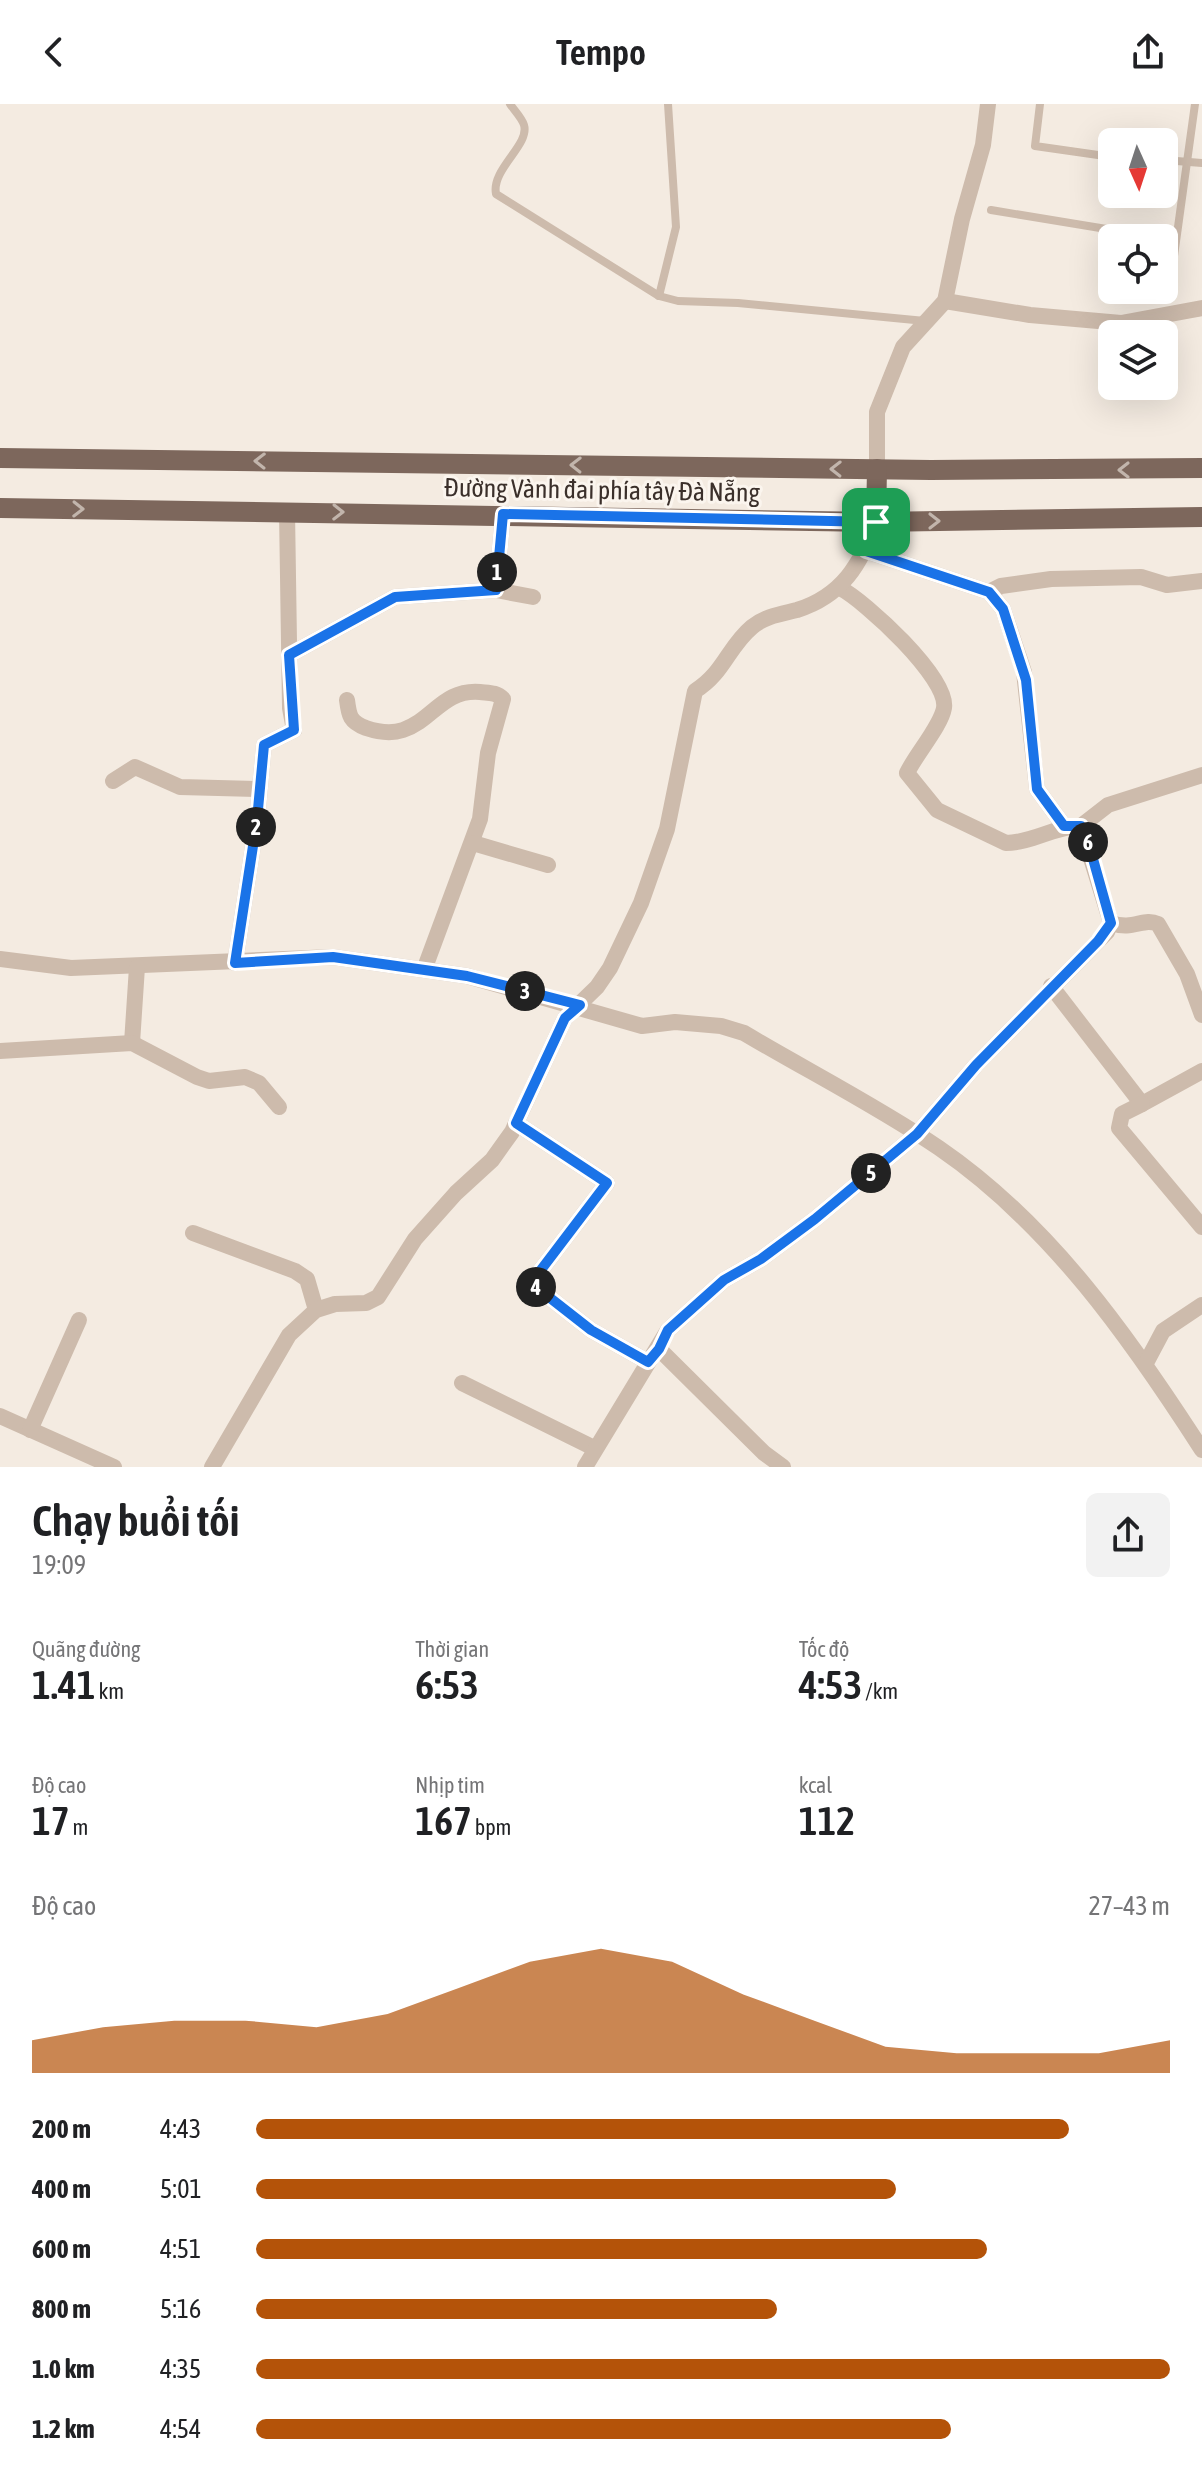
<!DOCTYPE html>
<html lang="vi">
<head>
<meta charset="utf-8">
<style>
	body { margin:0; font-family:"Asap Condensed",sans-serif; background:#f2f2f2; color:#202124; height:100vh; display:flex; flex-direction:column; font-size:30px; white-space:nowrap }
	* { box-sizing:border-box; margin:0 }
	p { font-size:26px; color:#757577 }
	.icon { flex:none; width:44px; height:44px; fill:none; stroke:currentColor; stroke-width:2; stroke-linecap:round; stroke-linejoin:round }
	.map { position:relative; height:1363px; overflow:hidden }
	.sheet { display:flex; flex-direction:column; background:#fff; flex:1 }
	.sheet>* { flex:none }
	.needle { width:52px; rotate:177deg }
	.controls { position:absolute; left:1098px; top:24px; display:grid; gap:16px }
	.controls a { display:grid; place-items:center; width:80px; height:80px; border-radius:12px; background:#fff; box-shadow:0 8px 32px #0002; font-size:40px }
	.pin { position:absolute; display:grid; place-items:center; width:68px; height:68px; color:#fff; margin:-34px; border-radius:16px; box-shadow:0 4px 12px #0006 }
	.km { position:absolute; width:40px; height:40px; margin:-20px; border-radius:50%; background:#222; color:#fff; font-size:22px; line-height:40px; text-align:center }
	.round { display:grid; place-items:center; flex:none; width:84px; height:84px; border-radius:12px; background:#f2f2f2 }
	.overview { display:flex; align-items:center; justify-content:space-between; height:136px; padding:0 32px }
	h1 { font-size:44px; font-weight:600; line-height:60px }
	.figures { display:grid; grid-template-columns:repeat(3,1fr); gap:12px; height:136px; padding:8px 32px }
	.figures div { display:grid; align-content:center }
	.figures b { font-size:40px; font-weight:600 }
	.figures small { font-size:22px; font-weight:400 }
	.figures p { font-size:22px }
	.chart { height:224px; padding:16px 32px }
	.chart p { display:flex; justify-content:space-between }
	.chart svg { width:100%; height:144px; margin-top:8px; fill:#b45309; opacity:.7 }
	ul { padding:0 32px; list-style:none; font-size:26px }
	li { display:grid; grid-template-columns:128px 96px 1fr; align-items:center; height:60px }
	li i { height:20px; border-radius:10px; background:#b45309 }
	header { display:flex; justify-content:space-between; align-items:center; height:104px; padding:0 32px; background:#fff; font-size:36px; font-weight:600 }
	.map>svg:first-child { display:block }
</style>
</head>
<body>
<header><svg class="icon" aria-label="back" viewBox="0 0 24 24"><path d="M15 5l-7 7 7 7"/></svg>Tempo<svg class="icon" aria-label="share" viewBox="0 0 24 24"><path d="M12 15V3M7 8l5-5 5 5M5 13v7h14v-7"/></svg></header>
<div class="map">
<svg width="1202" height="1363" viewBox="0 0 1202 1363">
	<rect width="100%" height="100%" fill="#f4ebe1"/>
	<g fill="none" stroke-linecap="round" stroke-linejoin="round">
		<g stroke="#cdbbac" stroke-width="8">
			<path d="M510,0C514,6 522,14 524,21C530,41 491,65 496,90L659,192L678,197L738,199L925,217"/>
			<polyline points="1040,0 1035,42 1112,53"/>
			<polyline points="1164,56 1202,59"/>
			<polyline points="991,106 1161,134"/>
			<polyline points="1164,155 1174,152 1195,0"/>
			<polyline points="659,192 676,123 668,0"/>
		</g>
		<g stroke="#cdbbac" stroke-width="16">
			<polyline points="945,197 1030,211 1121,219 1202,204"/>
			<polyline points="877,365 877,308 903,243 945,197 962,115 983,41 988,0"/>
			<polyline points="866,447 989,488 1001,482 1051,475 1141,473 1167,481 1202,477"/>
			<path d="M840,484C865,497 949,574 944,604C941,622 916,650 907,669L937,706L1006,739C1032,739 1055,722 1081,722"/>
			<polyline points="496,486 533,493"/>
			<polyline points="989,488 1003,505 1024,568 1037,685 1064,722"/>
			<polyline points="289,551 395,493 496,486 503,410"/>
			<path d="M347,596C349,612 350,618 366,624C378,628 391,630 403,626C433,616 443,585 480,588C489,589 496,588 503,595L488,649L480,715L424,866"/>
			<polyline points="113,677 135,663 180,683 260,685"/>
			<polyline points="473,739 548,761"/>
			<path d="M1111,819C1134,827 1143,813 1158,820L1187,870L1202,911"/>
			<path d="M0,855L71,864L333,853L467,872L642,922L675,918L721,922L744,929C808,967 877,1002 939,1044C1050,1120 1130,1234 1202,1346"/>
			<polyline points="235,859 257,716 264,641 294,626 290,604 287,407"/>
			<polyline points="1051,882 1142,1000 1202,967"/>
			<polyline points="132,939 137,863"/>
			<polyline points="0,947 132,939 197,973 209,977 245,973 259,979 279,1003"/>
			<polyline points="1142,1000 1122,1010 1119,1024 1202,1123"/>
			<polyline points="516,1019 607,1079 531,1179 591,1226 648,1258"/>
			<polyline points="193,1129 295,1167 307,1175 316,1206"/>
			<polyline points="659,1245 764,1349 783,1363"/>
			<polyline points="1146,1259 1163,1227 1202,1201"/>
			<polyline points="462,1279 594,1344"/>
			<polyline points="0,1312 114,1363"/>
			<polyline points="30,1326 79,1216"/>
			<path d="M212,1363L289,1231L316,1206L335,1200L366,1199L378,1193L415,1135L456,1089L492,1056L512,1028L565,914L597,883L610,864L641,799L667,725L695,587C724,569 728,543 752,523C765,512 781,510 797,506C842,492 861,460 876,418"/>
			<polyline points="585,1363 668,1226 724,1176 761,1155 815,1115 917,1030 976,961 1107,828 1111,819 1081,722 1108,701 1202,671"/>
		</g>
		<g stroke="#7d675c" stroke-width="20">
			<polyline points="0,354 931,366 1202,364"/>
			<polyline points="0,404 876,418 1202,413"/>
			<polyline points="876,418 877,365"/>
		</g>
	</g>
	<defs><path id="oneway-chevron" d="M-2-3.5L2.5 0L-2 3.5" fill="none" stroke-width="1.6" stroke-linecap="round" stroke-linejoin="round" transform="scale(2)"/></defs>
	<g stroke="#c2b5ac">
		<use href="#oneway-chevron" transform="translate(260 357) rotate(-179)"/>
		<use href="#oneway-chevron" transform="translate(576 361) rotate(-179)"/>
		<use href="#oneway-chevron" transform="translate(836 365) rotate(-179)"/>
		<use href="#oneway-chevron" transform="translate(1124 366) rotate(180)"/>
		<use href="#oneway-chevron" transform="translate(78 405) rotate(1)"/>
		<use href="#oneway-chevron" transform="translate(338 408) rotate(1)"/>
		<use href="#oneway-chevron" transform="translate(934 417)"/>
	</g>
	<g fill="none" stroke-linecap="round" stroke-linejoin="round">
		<defs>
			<polygon id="route" points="503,410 876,418 866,447 989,488 1003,505 1026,576 1037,685 1064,722 1081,722 1086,730 1111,819 1098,837 976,961 917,1030 815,1115 761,1155 724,1176 668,1226 659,1245 648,1258 591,1226 531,1179 607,1079 516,1019 565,914 580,901 467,872 333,853 235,859 257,716 264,641 294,626 289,551 395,493 496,486"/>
		</defs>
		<use href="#route" stroke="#fff" stroke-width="16"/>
		<use href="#route" stroke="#1a73e8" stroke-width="10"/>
	</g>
	<g text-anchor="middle" stroke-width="6" stroke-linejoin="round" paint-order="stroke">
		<g font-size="26" fill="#3b302b" stroke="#fbf5ee">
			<text transform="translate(602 386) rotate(1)" y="9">Đường Vành đai phía tây Đà Nẵng</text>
		</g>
	</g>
</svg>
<div class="controls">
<a><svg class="needle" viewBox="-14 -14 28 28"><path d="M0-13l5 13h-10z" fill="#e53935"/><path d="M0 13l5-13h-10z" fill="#757577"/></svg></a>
<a><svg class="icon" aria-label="locate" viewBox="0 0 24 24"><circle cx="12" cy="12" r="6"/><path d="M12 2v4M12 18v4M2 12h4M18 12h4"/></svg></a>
<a><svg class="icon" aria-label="layers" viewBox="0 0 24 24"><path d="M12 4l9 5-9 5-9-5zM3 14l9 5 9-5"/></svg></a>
</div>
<div class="pin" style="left:876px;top:418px;background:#1e9e55"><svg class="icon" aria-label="arrive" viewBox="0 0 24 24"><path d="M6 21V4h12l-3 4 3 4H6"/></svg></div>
<b class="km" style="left:497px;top:468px">1</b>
<b class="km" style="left:256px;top:723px">2</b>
<b class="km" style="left:525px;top:887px">3</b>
<b class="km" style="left:536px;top:1183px">4</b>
<b class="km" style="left:871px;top:1069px">5</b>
<b class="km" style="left:1088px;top:738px">6</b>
</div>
<section class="sheet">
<div class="overview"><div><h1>Chạy buổi tối</h1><p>19:09</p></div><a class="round"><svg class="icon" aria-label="share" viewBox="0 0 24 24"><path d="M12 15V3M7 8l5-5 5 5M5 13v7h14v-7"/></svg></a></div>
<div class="figures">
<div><p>Quãng đường</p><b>1.41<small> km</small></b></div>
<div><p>Thời gian</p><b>6:53</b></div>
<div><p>Tốc độ</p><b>4:53<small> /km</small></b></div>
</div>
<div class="figures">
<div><p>Độ cao</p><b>17<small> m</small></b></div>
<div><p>Nhịp tim</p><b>167<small> bpm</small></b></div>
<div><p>kcal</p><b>112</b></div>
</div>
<div class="chart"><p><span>Độ cao</span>27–43 m</p>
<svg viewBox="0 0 160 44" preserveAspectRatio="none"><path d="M0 44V34L10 30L20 28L30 28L40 30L50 26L60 18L70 10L80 6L90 10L100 20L110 28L120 36L130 38L140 38L150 38L160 34V44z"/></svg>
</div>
<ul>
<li><b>200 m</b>4:43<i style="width:89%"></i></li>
<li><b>400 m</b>5:01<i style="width:70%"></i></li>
<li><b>600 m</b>4:51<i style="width:80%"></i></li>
<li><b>800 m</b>5:16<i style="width:57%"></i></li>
<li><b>1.0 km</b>4:35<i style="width:100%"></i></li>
<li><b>1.2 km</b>4:54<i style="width:76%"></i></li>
</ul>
</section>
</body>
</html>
